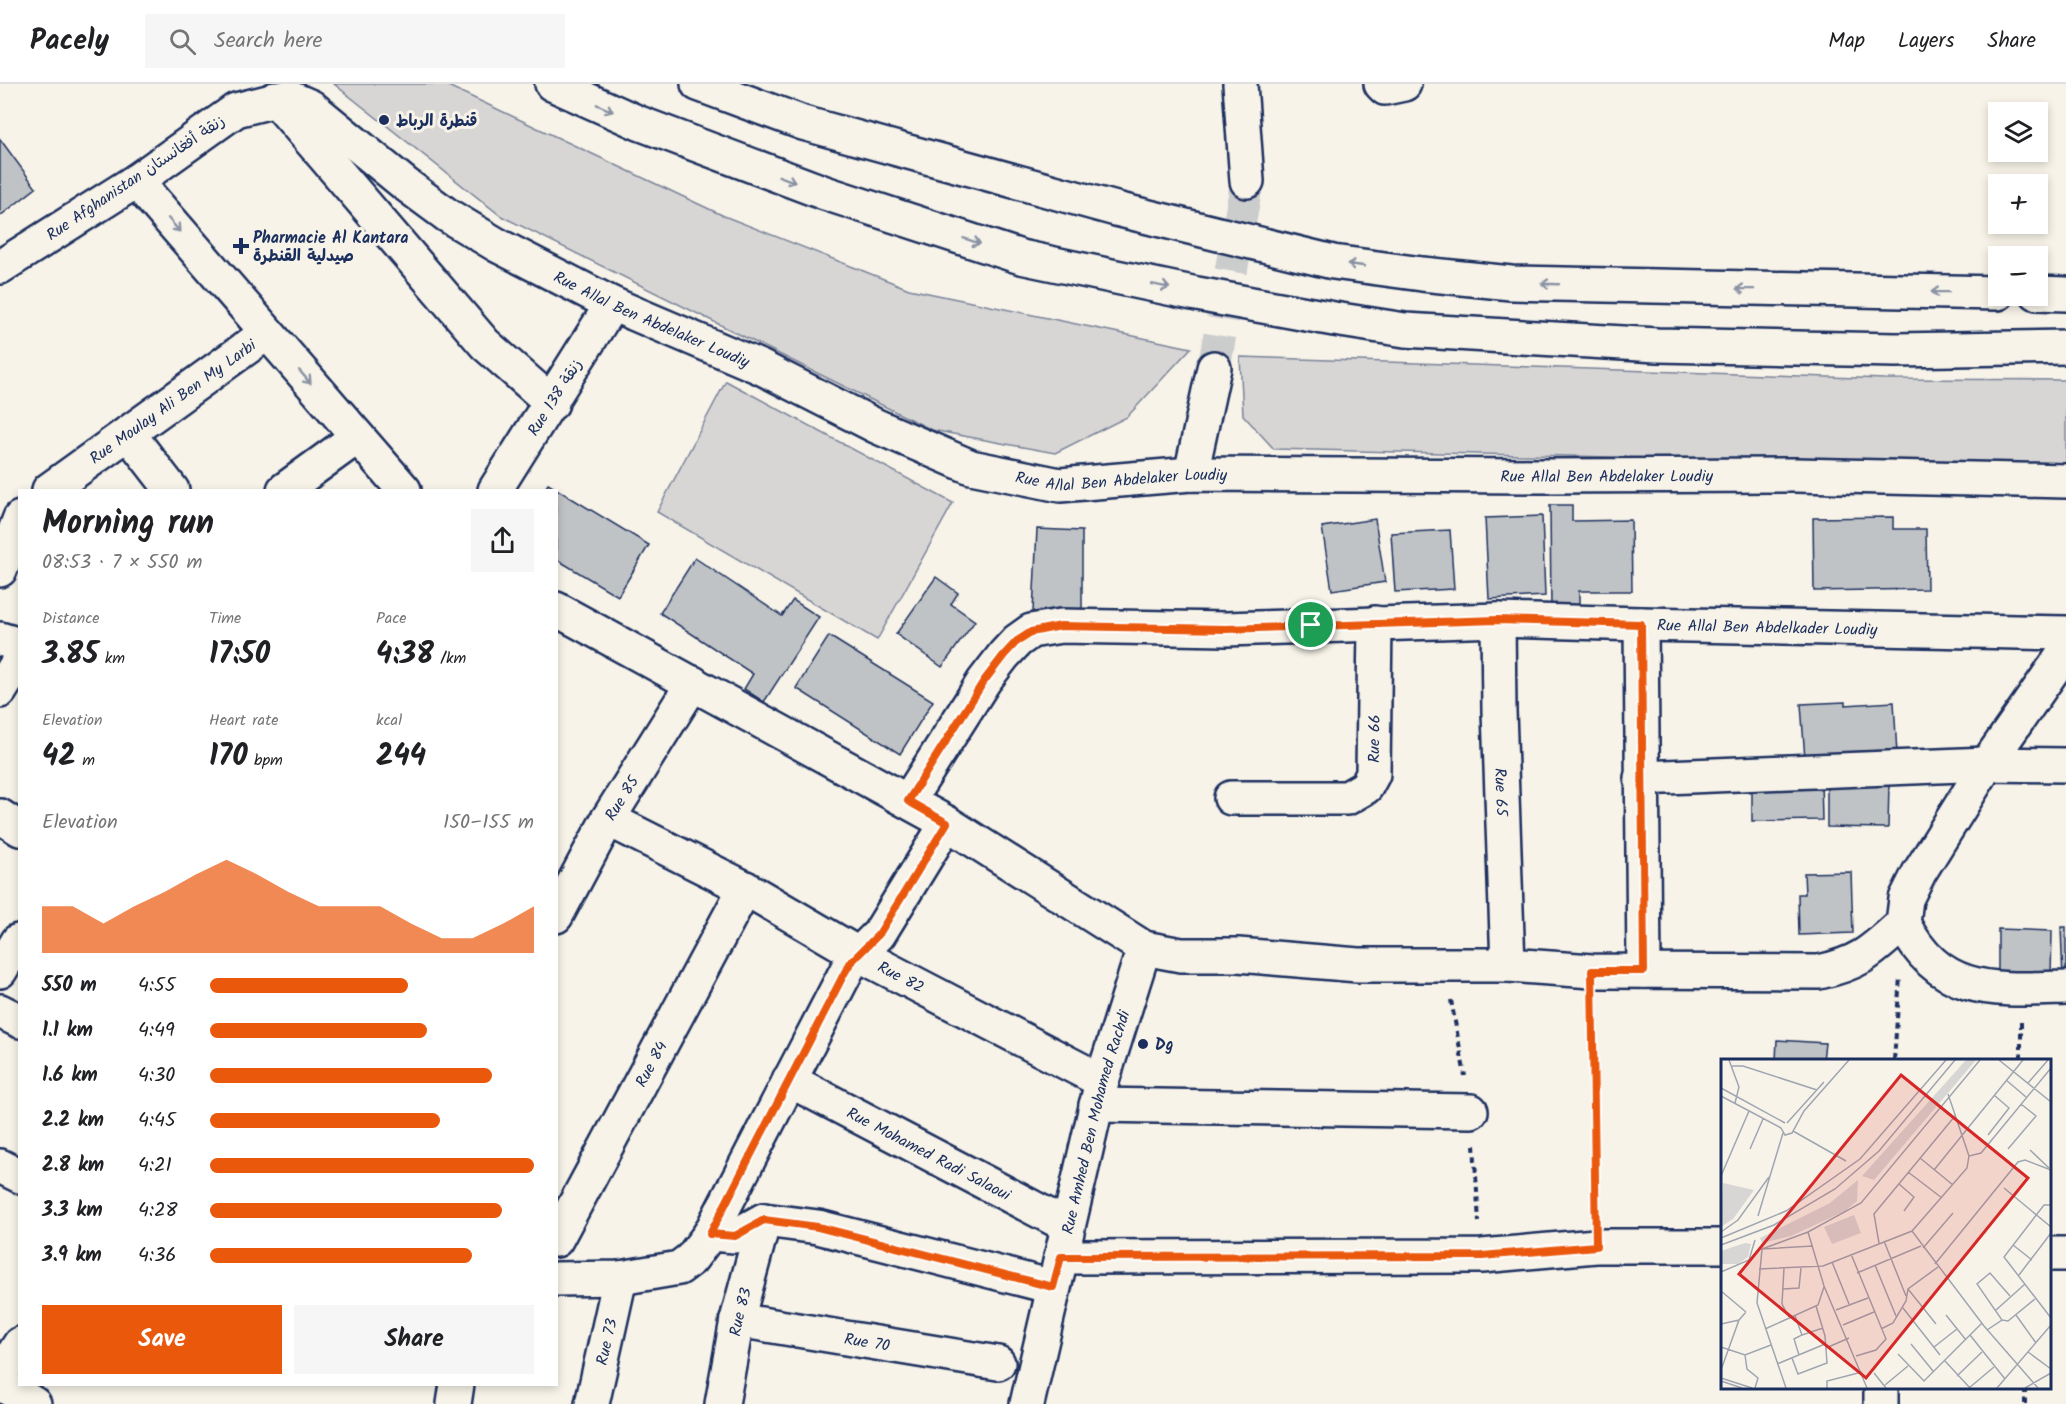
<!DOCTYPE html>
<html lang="en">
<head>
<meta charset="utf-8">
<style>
	body { margin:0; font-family:Kalam,"Playpen Sans Arabic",sans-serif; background:#f6f6f6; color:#202124; height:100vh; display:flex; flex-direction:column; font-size:22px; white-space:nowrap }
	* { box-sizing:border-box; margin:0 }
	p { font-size:20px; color:#757577 }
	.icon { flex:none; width:33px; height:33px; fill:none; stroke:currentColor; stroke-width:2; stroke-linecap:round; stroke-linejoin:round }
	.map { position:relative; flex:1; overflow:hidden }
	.side { position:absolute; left:18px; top:405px; width:540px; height:897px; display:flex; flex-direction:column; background:#fff; border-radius:0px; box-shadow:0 3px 9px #0003 }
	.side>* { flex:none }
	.controls { position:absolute; left:1988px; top:18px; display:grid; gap:12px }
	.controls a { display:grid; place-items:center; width:60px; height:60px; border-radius:0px; background:#fff; box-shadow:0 3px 9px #0003; font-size:30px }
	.pin { position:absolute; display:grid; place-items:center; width:51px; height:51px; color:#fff; margin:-26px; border:3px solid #fff; border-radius:50%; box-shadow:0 2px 6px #0007 }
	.round { display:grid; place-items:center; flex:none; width:63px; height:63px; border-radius:0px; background:#f6f6f6 }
	.summary { display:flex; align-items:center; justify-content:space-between; height:102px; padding:0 24px }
	h1 { font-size:33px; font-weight:800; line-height:45px }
	.stats { display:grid; grid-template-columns:repeat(3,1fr); gap:9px; height:102px; padding:6px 24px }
	.stats div { display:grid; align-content:center }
	.stats b { font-size:30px; font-weight:800 }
	.stats small { font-size:16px; font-weight:400 }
	.stats p { font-size:16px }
	.chart { height:168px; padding:12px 24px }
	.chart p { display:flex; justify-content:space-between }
	.chart svg { width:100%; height:108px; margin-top:6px; fill:#ea580c; opacity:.7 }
	.action { display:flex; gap:12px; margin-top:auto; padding:12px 24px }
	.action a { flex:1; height:69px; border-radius:0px; background:#ea580c; color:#fff; font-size:24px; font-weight:800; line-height:69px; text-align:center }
	.action a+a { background:#f6f6f6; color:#202124 }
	ul { padding:0 24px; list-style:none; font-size:20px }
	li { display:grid; grid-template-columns:96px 72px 1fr; align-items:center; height:45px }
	li i { height:15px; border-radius:8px; background:#ea580c }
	header { display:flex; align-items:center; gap:36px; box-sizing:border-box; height:84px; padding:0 30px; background:#fff; border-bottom:2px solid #e0e0e0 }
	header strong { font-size:28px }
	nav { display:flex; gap:33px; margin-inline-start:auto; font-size:21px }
	.search { width:420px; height:54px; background:#f6f6f6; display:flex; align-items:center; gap:15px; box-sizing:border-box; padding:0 21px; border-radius:0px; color:#757577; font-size:22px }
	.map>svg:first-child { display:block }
</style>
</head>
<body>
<header>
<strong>Pacely</strong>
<div class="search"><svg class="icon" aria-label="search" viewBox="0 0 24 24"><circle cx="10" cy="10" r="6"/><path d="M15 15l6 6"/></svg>Search here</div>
<nav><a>Map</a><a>Layers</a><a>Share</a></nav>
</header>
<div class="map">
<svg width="2066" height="1320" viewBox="0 0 2066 1320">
	<rect width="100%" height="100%" fill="#f7f3e8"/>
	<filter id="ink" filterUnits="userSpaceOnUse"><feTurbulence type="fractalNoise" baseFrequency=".0167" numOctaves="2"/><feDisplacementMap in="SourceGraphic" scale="12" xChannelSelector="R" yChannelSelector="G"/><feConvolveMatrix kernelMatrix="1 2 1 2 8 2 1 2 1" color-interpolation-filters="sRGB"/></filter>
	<g filter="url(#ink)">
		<g fill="#d7d6d4" stroke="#798299" stroke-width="1.5">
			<polygon points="334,0 444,0 724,132 909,205 1191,264 1127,333 1055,369 932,346 501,132"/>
			<polygon points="1240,273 1885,295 2066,296 2066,384 1274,365 1243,331"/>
			<polygon points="726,297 953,419 877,556 657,428"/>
		</g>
		<g fill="#c0c3c5" stroke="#1b2f5e" stroke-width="1.5">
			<polygon points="0,55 36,104 0,132"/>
			<polygon points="548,400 649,461 618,512 556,475 556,406 544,406"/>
			<polygon points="1550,421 1572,421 1572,437 1631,436 1632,507 1579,507 1579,524 1551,525"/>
			<polygon points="1542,432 1545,512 1489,515 1485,434"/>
			<polygon points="1893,433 1893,445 1926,445 1927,505 1814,507 1813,434"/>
			<polygon points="1375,435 1385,498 1332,506 1322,443"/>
			<polygon points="1037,445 1082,447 1082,528 1033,528"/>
			<polygon points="1450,446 1454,505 1395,508 1391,449"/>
			<polygon points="695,474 782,532 793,516 819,533 764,618 744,605 753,590 660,529"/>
			<polygon points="936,493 958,509 951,520 975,537 942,583 896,550"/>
			<polygon points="829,552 933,617 900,670 796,604"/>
			<polygon points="1845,618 1845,621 1894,618 1897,670 1805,675 1801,620"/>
			<polygon points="1821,697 1822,736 1752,737 1752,698"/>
			<polygon points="1827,697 1889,699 1888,744 1827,743"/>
			<polygon points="1851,788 1853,849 1799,851 1798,810 1805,810 1804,789"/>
			<polygon points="2061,843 2066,843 2066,897 2063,897"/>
			<polygon points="1998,845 2052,847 2051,893 1998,892"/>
			<polygon points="1777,956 1825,959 1823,976 1776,976"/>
		</g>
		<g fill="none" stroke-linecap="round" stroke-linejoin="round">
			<polyline stroke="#cbcccc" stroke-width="33" stroke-dasharray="33 16" stroke-linecap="butt" points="1214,284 1247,97"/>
			<defs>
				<g id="minor">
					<polyline points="1240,0 1247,97"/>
					<polyline points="1381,0 1385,4 1404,0"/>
					<polyline points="275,15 485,260 552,319"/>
					<polyline points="136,97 404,406"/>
					<path id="s1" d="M0,183L136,97L236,26L288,13L311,23L405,100L447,131L497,161L612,220L760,283L876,342L971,383L1060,401L1191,390L1539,392L1795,391L2066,397"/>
					<polyline points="128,349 172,406"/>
					<polyline points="1191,390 1214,284"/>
					<path id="s2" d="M49,406L267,249"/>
					<polyline points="284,406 357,353"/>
					<polyline points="495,406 612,220"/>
					<polyline points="0,486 20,434"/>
					<path d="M556,525L947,739L1144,864L1181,871H1238L1358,881H1508L1592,887L1819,888C1861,879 1872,867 1903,839C1940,912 1994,906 2066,904"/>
					<path id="s3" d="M1498,536L1499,627L1508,881"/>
					<polyline points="1641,540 1644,887"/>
					<polyline points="0,555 20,561"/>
					<polyline points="0,607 20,575"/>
					<polyline points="1641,694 1987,680 2066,681"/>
					<path id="s4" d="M1231,714H1347L1366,703L1373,690L1375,539"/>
					<path id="s5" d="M908,717L984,597L1004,571L1017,557L1031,547L1061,542L1226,545L1498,536L1641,540L2066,549"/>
					<polyline points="0,732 20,745"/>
					<path id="s6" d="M608,735L745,804L858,870L1102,997"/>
					<path id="s7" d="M556,832L608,735L693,599"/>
					<polyline points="1903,839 1906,815 1919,789 1987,680 2066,567"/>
					<polyline points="0,887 18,857 20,858"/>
					<polyline points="0,927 20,937"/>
					<path id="s8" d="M789,996L1068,1142"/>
					<polyline points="1096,1021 1471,1027"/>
					<polyline points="0,1082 20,1092"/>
					<polyline points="710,1150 851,878 879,850 947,739"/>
					<path id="s9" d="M556,1156L745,804"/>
					<polyline points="2050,1170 2066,1170"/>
					<polyline points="1061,1173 1482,1172 1596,1162 1722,1162"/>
					<polyline points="556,1195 620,1194 679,1184 691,1175 710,1150 735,1152 764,1136 818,1143 1053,1203"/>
					<path id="s10" d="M737,1236L998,1279"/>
					<polyline points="0,1291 20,1260"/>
					<polyline points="0,1299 34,1320"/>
					<polyline points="1881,1304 1881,1320"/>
					<polyline points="454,1320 457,1300"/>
					<path id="s11" d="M592,1320L620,1194"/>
					<path id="s12" d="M722,1320L737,1236L764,1136"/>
					<path id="s13" d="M1027,1320L1102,997L1144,864"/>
				</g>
				<g id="highway">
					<polyline points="552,0 639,39 825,109 1021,173 1197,210 1334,235 1405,246 1657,261 1896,266 2066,263"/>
					<polyline points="698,0 803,39 1116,125 1333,178 1422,190 1511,199 1998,209"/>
					<polyline points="2037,209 2066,210"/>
				</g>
			</defs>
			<use href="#minor" stroke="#1b2f5e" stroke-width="38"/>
			<use href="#highway" stroke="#1b2f5e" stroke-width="38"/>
			<g stroke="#1b2f5e" stroke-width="4" stroke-dasharray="6 4.5" stroke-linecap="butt">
				<polyline points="1451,916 1465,992"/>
				<polyline points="1593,920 1595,1129"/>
				<polyline points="2021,938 2021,976"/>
				<polyline points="1894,976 1900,893"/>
				<polyline points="1474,1061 1479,1138"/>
				<polyline points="2025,1304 2025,1320"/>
			</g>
			<use href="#minor" stroke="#f7f3e8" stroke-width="33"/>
			<use href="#highway" stroke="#f7f3e8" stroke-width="33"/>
		</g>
		<defs><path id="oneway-shaft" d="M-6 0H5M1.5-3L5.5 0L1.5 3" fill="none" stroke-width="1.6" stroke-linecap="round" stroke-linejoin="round" transform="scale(1.5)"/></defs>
		<g stroke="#8991a3">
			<use href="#oneway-shaft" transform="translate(605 24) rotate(24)"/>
			<use href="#oneway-shaft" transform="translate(787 95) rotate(20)"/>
			<use href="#oneway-shaft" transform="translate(174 141) rotate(49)"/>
			<use href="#oneway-shaft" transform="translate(972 157) rotate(18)"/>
			<use href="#oneway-shaft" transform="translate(1356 181) rotate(-172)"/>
			<use href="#oneway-shaft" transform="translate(1550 200) rotate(-178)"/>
			<use href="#oneway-shaft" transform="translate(1161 202) rotate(12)"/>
			<use href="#oneway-shaft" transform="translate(1745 205) rotate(-179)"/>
			<use href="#oneway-shaft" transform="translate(1940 208) rotate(-179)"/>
			<use href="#oneway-shaft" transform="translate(305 293) rotate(49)"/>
		</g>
	</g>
	<g fill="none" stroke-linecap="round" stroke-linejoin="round" filter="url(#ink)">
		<defs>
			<polygon id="route" points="1497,536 1641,540 1644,887 1592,887 1596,1162 1482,1172 1061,1173 1053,1203 818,1143 764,1136 735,1152 710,1150 845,888 851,878 879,850 947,739 908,717 984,597 1004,571 1017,557 1031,548 1061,542 1226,545"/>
		</defs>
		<use href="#route" stroke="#fff" stroke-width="12"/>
		<use href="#route" stroke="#ea580c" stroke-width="8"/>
	</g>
	<g fill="#1b2f5e" stroke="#f7f3e8" stroke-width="2">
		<circle cx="384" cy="36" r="6"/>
		<path d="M238 153h6v6h6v6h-6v6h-6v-6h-6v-6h6z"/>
		<circle cx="1143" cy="960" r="6"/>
	</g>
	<g text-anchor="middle" stroke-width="6" stroke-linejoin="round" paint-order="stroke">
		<g font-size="16" font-weight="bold" fill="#1b2f5e" stroke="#f7f3e8" text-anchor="start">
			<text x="396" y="42">قنطرة الرباط</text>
			<text x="253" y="159">Pharmacie Al Kantara<tspan x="253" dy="18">صيدلية القنطرة</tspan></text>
			<text x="1155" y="966">Dg</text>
		</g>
		<g font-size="16" fill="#1b2f5e" stroke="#f7f3e8">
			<text transform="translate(135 93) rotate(-34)" y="6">Rue Afghanistan زنقة أفغانستان</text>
			<text dy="6" stroke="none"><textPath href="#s1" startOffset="766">Rue Allal Ben Abdelaker Loudiy</textPath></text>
			<text transform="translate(554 313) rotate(-58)" y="6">Rue 138 زنقة</text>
			<text dy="6" stroke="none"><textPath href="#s2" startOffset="152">Rue Moulay Ali Ben My Larbi</textPath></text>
			<text dy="6" stroke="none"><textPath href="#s1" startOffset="1270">Rue Allal Ben Abdelaker Loudiy</textPath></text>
			<text dy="6" stroke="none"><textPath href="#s1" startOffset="1756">Rue Allal Ben Abdelaker Loudiy</textPath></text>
			<text dy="6" stroke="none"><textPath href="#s5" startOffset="948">Rue Allal Ben Abdelkader Loudiy</textPath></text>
			<text dy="6" stroke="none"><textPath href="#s4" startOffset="188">Rue 66</textPath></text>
			<text dy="6" stroke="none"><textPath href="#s3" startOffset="172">Rue 65</textPath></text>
			<text dy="6" stroke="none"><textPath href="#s7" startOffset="135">Rue 85</textPath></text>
			<text dy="6" stroke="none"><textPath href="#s6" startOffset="333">Rue 82</textPath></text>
			<text dy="6" stroke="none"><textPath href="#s9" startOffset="200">Rue 84</textPath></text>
			<text dy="6" stroke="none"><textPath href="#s13" startOffset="290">Rue Amhed Ben Mohamed Rachdi</textPath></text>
			<text dy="6" stroke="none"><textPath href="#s8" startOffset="158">Rue Mohamed Radi Salaoui</textPath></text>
			<text dy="6" stroke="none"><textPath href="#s12" startOffset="94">Rue 83</textPath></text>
			<text dy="6" stroke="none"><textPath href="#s11" startOffset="64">Rue 73</textPath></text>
			<text dy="6" stroke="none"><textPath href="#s10" startOffset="132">Rue 70</textPath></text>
		</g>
	</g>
	<g transform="translate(1721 975)">
		<rect width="330" height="330" fill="#f7f3e8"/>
		<path d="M245,1H255L153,121L141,117ZM137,121L136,142L124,152L70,177L41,184L39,179L109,144ZM2,124L33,131L12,160L0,168ZM133,156L140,174L111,185L103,168ZM24,184L30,185L27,198L17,205H0V192Z" fill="#d7d6d4"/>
		<path fill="none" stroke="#9fa5b1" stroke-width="1.5" d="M8,1L18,28L14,44M278,1L330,43M11,7H22L96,31M285,21L305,38M307,24L327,1M0,29L64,64M227,35L248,97M0,37L60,69M66,64L103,23M60,69L64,76L71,74L83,52L128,1M72,72L125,102M267,76L288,49L273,36M29,90L42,60M287,90L315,57L300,45M309,91L328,109M199,99L232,126M213,111L302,1M187,113L221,139M0,117L28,52M178,125L193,138L183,152M283,129L330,168M330,146H323L283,198L330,259M37,157L62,74M191,172L263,267L317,329M0,173L17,161L48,118M87,173L103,227L146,329M0,179L65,152L139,100L225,1M163,182L185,237M158,184L153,155L234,57M0,186L53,166L114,130L158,92L234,1M292,186L311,201M202,189L232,154M41,190L87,173L140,144L259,1M41,190L36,244L65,329M41,190L92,187M130,195L165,280L155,291L135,297M111,203L128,245M214,205L297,103L304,101L330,111M154,206L175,257M63,209L61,245L69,260M38,210L102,207L191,172L246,109L248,97L260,94L330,9M0,213L28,201L34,181M136,214L200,187M298,216L330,174M62,230L78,229L80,209M187,230L215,265M0,232L25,253M182,249L219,296M115,251L147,239M275,251L304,225M225,256L245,281M295,256L315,284M74,257L81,276L73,280L78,296M281,261L287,262L314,240M0,265L18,261M122,266L153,253M44,270L97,246L103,228M160,270L172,264L185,242L187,230L217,208M266,271L281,261L256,225L269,214L289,237M81,276L102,269M249,276L284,320M190,285L212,312M0,288L24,296L50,286M213,288L236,270M105,289L128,279M307,293L330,310M177,295L203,322L261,264M24,296L26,310L37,319L34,329M71,299L77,315L106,304L104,277L95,247M224,302L249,329M56,305L104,285M0,311L18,261L25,253M153,314L165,329M236,317L261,293M0,319L31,329M0,322L21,329M164,326L187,307M106,329V322L141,313M248,329L273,308M276,329L330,266M304,329L330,314"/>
		<path fill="#d62828" fill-opacity="0.15" stroke="#d62828" stroke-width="3" d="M180,16L307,119L145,319L18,215Z"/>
		<rect width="330" height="330" fill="none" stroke="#1b2f5e" stroke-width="3"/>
	</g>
</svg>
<div class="controls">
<a><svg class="icon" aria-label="layers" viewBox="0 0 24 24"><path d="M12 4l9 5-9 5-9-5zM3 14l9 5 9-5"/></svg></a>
<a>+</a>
<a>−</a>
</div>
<div class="pin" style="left:1311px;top:541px;background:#1e9e55"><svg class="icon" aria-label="arrive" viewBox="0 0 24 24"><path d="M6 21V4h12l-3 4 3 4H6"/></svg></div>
<section class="side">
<div class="summary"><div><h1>Morning run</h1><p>08:53 · 7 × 550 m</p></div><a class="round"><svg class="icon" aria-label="share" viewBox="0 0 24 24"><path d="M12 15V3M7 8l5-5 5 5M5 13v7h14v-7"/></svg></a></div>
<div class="stats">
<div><p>Distance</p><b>3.85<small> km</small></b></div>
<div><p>Time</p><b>17:50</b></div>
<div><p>Pace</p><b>4:38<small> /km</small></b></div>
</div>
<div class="stats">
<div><p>Elevation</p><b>42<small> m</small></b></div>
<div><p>Heart rate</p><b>170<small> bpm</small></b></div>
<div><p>kcal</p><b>244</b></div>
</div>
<div class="chart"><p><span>Elevation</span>150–155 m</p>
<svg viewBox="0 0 160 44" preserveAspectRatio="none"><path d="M0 44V25L10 25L20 32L30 25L40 19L50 12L60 6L70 12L80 19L90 25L100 25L110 25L120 32L130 38L140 38L150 32L160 25V44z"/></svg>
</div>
<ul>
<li><b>550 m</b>4:55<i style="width:61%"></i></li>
<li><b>1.1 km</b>4:49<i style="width:67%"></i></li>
<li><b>1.6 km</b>4:30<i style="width:87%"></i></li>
<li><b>2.2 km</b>4:45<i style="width:71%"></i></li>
<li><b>2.8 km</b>4:21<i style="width:100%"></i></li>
<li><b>3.3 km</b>4:28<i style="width:90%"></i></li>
<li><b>3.9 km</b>4:36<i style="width:81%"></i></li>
</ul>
<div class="action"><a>Save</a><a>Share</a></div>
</section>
</div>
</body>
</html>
